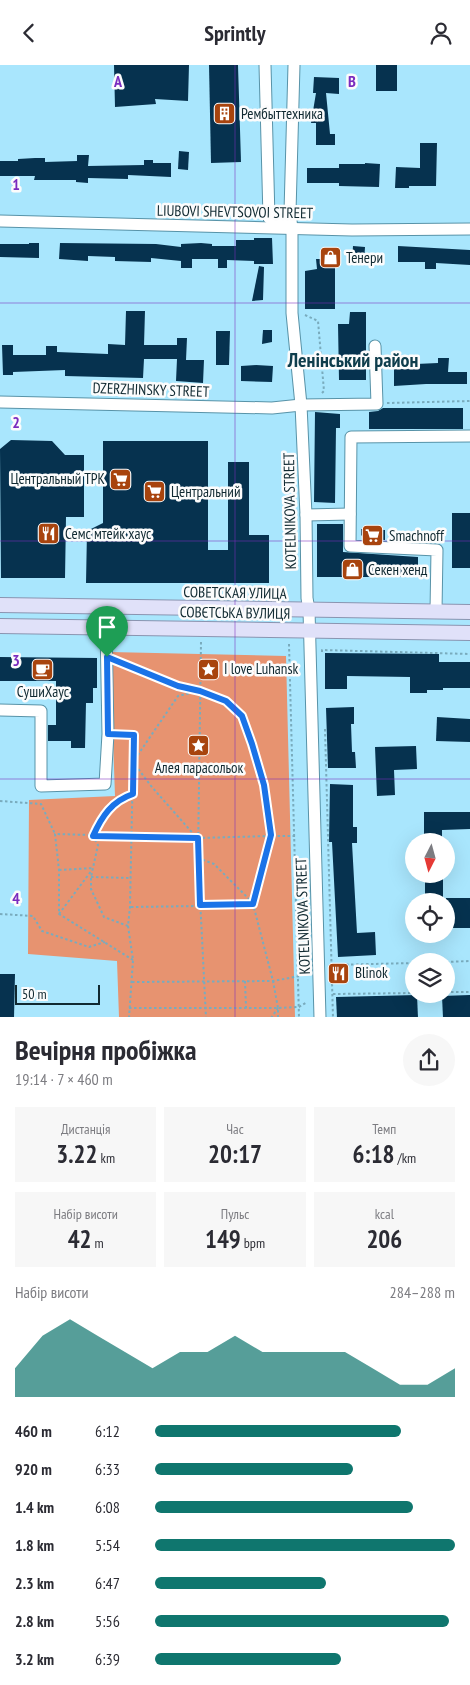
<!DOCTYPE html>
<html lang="uk">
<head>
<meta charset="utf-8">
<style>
	body { margin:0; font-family:"PT Sans Narrow",sans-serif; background:#f7f7f7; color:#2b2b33; height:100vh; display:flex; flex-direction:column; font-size:19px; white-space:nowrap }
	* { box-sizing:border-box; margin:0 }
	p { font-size:16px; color:#7c7c81 }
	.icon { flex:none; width:28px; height:28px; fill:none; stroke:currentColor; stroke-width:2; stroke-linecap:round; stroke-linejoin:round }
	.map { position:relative; height:952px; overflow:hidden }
	.drawer { display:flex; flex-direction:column; background:#fff; flex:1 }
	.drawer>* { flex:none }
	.needle { width:32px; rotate:186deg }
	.controls { position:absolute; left:405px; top:768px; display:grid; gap:10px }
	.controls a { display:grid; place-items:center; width:50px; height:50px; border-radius:50%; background:#fff; box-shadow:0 5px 20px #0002; font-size:25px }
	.scale { position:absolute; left:15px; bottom:12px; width:85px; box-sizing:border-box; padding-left:5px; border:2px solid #102931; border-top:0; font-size:14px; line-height:18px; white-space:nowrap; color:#102931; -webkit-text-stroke:4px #fcfcfc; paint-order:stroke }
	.pin { position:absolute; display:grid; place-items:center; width:42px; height:42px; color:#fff; margin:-51px -21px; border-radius:50% 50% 50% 0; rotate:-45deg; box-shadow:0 0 5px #0007 }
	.pin .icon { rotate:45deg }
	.round { display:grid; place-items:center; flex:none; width:52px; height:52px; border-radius:26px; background:#f7f7f7 }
	.headline { display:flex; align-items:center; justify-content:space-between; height:85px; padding:0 15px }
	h1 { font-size:28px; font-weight:700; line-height:38px }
	.stats { display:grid; grid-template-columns:repeat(3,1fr); gap:8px; height:85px; padding:5px 15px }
	.stats div { display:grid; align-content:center; border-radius:0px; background:#f7f7f7; text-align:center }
	.stats b { font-size:25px; font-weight:700 }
	.stats small { font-size:14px; font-weight:400 }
	.stats p { font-size:14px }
	.chart { height:140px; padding:10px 15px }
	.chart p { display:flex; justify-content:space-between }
	.chart svg { width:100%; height:90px; margin-top:5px; fill:#0f766e; opacity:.7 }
	ul { padding:0 15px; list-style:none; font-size:16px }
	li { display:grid; grid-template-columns:80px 60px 1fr; align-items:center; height:38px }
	li i { height:12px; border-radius:6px; background:#0f766e }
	header { display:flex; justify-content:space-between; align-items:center; height:65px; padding:0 15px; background:#fff; font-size:22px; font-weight:700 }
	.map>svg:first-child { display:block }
</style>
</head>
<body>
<header><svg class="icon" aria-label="back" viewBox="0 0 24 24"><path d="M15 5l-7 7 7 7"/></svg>Sprintly<svg class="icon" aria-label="person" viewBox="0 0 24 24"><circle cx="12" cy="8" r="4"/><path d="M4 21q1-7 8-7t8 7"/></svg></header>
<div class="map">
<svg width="470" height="953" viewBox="0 0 470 953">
	<rect width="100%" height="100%" fill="#a9e6fd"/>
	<polygon fill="#e79370" points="110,587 286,591 295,952 119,952 117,896 28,889 29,735 115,731"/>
	<g fill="#06324f">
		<polygon points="114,0 189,0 188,36 155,34 156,39 115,42"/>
		<polygon points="209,0 238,0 241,97 211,98"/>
		<rect x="376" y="0" width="21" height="26"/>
		<polygon points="314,12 339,13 339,29 326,28 330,69 335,69 335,80 316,80 316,58 311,58 316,28 313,28"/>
		<polygon points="420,78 437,78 436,121 409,121 409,123 395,123 396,102 420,103"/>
		<polygon points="179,86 189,87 188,105 178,104"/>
		<polygon points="77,90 89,90 88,101 144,100 144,95 153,95 153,98 171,98 171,112 128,110 128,114 88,113 88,118 76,117 76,115 34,115 35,111 0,111 0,96 18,96 18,94 35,93 45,93 45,97 77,96"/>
		<polygon points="365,98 380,99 379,122 339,121 339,118 307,118 307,103 339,103 339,99 365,99"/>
		<polygon points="254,173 272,173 273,199 254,199 254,196 227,195 227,203 218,203 218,194 192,194 192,203 181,203 181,196 151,193 151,197 115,196 115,192 88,191 88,196 59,194 60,178 156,179 181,182 181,179 201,178 212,179 212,181 236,181 236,175 254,175"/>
		<polygon points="29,178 39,178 39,193 0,192 0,179 29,179"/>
		<polygon points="353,181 365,182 364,199 352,198"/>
		<polygon points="398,181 470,185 470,200 436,198 436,204 425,204 425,197 398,197"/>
		<polygon points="316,194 335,194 335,244 305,244 305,206 317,204"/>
		<polygon points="259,201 264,202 263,235 252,236"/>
		<polygon points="126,246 145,246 144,280 177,280 177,273 187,273 186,295 204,295 203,318 176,316 177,294 144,294 143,313 65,311 65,305 13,307 13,310 3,310 2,280 13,280 13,290 46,290 46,281 57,281 57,287 108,289 108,279 125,280"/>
		<polygon points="350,247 366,247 366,315 339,315 338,259 349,259"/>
		<polygon points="263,265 272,265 272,277 262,279"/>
		<polygon points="216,266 230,266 229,300 216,300"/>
		<polygon points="438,293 449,293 448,307 467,307 467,319 426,319 394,321 394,300 438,298"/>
		<polygon points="256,300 273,301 272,317 241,316 241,301"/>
		<polygon points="383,343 463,343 463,364 369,364 369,347 378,346"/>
		<polygon points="315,347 340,349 340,363 336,363 335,438 314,437"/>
		<polygon points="11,375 52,376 65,390 84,390 84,452 66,452 65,513 1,513 0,384"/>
		<polygon points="103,376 208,376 208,485 228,485 228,397 249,397 249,470 269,470 269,518 86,518 87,466 103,458"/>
		<rect x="452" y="448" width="18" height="55"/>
		<polygon points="317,459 343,459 343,487 418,492 418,512 317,512"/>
		<polygon points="361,464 385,465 385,475 365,474 361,470"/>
		<polygon points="325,588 439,589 439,597 470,597 470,623 443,623 443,625 427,625 427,628 410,628 410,612 347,611 347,624 325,624"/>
		<polygon points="0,592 97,593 97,623 93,623 93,638 86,638 85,683 71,683 71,676 48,676 48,660 56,660 56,616 0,616"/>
		<polygon points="354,642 354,659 351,659 352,687 355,687 356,703 328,703 326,643"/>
		<polygon points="437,652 470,654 470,677 436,676"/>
		<polygon points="416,681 417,704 394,705 395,730 377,731 375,682"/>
		<polygon points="330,719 353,720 353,762 357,762 357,778 352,778 357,868 375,867 376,890 338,892 332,777 329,777"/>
		<polygon points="424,747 470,747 470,764 442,765 442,776 424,776"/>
		<rect x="425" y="809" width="18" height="27"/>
		<rect x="446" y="833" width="24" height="30"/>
		<polygon points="0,909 15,909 14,953 0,953"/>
		<polygon points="417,930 418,953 337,953 336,932"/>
		<polygon points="470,930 470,953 443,953 442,931"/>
	</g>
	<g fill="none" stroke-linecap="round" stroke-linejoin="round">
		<defs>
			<g id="minor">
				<polyline points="265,0 269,153 276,158 284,154 290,147"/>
				<polyline points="294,0 290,147 292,164 292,248 301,340 306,450 307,533 309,545 320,953"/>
				<polyline points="0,156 352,165 470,164"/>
				<polyline points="0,337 272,343 301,340 377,339 375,281"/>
				<polyline points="306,450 350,449"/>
				<polyline points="436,546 437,485 350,481 351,372 470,371"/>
				<polyline points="0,645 41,646 41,721 105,719 108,669 106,562"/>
			</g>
			<g id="major">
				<polyline points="0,540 470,547"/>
				<polyline points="0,561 470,568"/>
			</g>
		</defs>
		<use href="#minor" stroke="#5893a8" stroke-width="13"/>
		<use href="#major" stroke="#8a94b0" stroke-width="16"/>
		<g stroke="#79abbd" stroke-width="2" stroke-dasharray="2.5 2.5" stroke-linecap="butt">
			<polyline points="305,250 318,256 324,326 322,328"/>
			<polyline points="387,338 470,336"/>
			<polyline points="201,577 198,793 206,953"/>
			<polyline points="289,579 299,953"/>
			<polyline points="322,587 322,585 470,589"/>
			<polyline points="118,597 178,621 200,626 226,636 241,651 252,679 264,720 271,771 253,839 273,916 278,943 278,953"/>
			<polyline points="325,664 333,953"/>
			<polyline points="120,670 134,670 133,697 151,721 197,773"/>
			<polyline points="0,736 41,739 55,769"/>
			<polyline points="198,793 214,799 253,838"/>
			<polyline points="59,805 94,803"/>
			<polyline points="91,812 131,813"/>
			<polyline points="201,840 253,839"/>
			<polyline points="131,842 201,841"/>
			<polyline points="0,849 33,851 42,866 89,882 105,877"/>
			<polyline points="59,849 92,805"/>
			<path d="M128,861L104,852L91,824V812L98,780L93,771C102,751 112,737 133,729"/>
			<polyline points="133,895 59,849 59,805 55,769 197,773 271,771 295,771"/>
			<polyline points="446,897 470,896"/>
			<polyline points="331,900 414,898"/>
			<polyline points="245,916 246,943"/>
			<polyline points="132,917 273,916 300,911 308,906"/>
			<polyline points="446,927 470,927"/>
			<polyline points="333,929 414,928"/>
			<polyline points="129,943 278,943 299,942 307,937"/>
			<polyline points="129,953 133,895 128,861 130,842 133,697 178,631 199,626"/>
			<polyline points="271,953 278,943"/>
		</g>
		<use href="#minor" stroke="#fff" stroke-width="11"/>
		<use href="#major" stroke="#e0e1f9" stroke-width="14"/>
	</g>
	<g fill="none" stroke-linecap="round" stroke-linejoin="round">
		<defs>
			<path id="route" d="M107,592L178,621L200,626L226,636L242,651L252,679L264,720L271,770L253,839L200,840L198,773L93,771C102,751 112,736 133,729L134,670L108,669Z"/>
		</defs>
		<use href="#route" stroke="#fff" stroke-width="10"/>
		<use href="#route" stroke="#1a73e8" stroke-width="6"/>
	</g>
	<path fill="none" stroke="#7b2cbf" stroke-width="1" stroke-opacity="0.55" d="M235,0V953M0,238H470M0,476H470M0,714H470"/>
	<defs>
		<symbol id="building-square" viewBox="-11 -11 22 22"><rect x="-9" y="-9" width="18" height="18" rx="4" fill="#a8440e" stroke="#fcfcfc"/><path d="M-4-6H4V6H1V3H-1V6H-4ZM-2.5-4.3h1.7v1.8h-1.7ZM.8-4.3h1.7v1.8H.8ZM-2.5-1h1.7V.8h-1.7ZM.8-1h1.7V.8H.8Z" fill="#fff"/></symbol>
		<symbol id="shop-square" viewBox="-11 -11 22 22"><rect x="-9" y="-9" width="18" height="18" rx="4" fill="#a8440e" stroke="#fcfcfc"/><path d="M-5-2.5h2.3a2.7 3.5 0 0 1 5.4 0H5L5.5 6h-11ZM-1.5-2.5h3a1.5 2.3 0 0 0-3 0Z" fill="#fff"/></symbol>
		<symbol id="supermarket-square" viewBox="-11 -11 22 22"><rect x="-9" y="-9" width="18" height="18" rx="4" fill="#a8440e" stroke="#fcfcfc"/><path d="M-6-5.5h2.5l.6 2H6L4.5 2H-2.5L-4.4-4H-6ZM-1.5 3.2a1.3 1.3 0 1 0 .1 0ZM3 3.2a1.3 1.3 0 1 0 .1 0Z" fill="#fff"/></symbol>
		<symbol id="restaurant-square" viewBox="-11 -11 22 22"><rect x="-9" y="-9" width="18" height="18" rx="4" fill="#a8440e" stroke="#fcfcfc"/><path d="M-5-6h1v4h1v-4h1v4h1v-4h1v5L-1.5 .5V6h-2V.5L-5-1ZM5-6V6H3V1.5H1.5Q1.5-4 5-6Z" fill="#fff"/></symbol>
		<symbol id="cafe-square" viewBox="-11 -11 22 22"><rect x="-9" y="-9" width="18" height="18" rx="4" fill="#a8440e" stroke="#fcfcfc"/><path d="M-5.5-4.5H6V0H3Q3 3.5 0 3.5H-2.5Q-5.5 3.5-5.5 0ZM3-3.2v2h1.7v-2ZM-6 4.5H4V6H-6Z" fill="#fff"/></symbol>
		<symbol id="sight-square" viewBox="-11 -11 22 22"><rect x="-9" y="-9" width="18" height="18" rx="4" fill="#a8440e" stroke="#fcfcfc"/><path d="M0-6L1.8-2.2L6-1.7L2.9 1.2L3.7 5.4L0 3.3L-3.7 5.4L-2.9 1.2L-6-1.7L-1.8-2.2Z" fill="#fff"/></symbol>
	</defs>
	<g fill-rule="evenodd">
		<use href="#building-square" x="212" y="36" width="25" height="25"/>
		<use href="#shop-square" x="318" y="180" width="25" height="25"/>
		<use href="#supermarket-square" x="108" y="402" width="25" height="25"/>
		<use href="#supermarket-square" x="142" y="414" width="25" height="25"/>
		<use href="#restaurant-square" x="36" y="456" width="25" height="25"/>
		<use href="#supermarket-square" x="360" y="458" width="25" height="25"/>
		<use href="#shop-square" x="340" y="492" width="25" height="25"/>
		<use href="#cafe-square" x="30" y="592" width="25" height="25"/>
		<use href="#sight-square" x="196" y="592" width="25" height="25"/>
		<use href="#sight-square" x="186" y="668" width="25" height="25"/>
		<use href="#restaurant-square" x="326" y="896" width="25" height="25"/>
	</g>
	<g text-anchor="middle" stroke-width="5" stroke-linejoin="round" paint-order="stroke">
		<g font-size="15" fill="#102931" stroke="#fcfcfc" text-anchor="start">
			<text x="241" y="54">Рембыттехника</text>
			<text x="346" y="198">Тенери</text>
			<text x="105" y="419" text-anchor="end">Центральный ТРК</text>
			<text x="171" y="432">Центральний</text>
			<text x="65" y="474">Семс мтейк хаус</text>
			<text x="389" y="476">Smachnoff</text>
			<text x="368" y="510">Секен хенд</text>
			<text x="224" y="609">I love Luhansk</text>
			<text x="43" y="632" text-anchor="middle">СушиХаус</text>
			<text x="199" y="708" text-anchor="middle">Алея парасольок</text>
			<text x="355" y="913">Blinok</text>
		</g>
		<g font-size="15" fill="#102931" stroke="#fcfcfc">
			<text transform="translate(235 147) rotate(1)" y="5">LIUBOVI SHEVTSOVOI STREET</text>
			<text transform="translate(151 325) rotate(2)" y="5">DZERZHINSKY STREET</text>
			<text transform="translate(290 446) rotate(-91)" y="5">KOTELNIKOVA STREET</text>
			<text transform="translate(235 528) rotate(1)" y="5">СОВЕТСКАЯ УЛИЦА</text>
			<text transform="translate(235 548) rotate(1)" y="5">СОВЄТСЬКА ВУЛИЦЯ</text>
			<text transform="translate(303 851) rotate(-92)" y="5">KOTELNIKOVA STREET</text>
		</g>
		<g font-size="20" font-weight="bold" fill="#0e3d4c" stroke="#fcfcfc">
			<text x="353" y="302">Ленінський район</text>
		</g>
	</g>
	<g font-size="16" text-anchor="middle" font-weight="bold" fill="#7b2cbf" stroke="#fcfcfc" stroke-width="5" stroke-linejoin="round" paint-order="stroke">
		<text x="118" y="22">A</text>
		<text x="352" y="22">B</text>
		<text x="16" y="125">1</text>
		<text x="16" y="363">2</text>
		<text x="16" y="601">3</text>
		<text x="16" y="839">4</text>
	</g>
</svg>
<div class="controls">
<a><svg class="needle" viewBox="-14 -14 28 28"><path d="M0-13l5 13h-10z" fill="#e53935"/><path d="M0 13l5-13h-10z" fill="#7c7c81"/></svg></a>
<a><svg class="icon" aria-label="locate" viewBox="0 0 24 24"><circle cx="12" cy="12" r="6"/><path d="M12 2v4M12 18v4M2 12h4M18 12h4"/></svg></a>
<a><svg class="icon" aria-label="layers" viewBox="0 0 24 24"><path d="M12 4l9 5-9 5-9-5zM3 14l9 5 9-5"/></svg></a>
</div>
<div class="scale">50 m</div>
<div class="pin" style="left:107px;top:592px;background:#1e9e55"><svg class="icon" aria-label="arrive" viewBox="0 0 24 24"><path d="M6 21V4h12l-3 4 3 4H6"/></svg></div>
</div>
<section class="drawer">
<div class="headline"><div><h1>Вечірня пробіжка</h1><p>19:14 · 7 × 460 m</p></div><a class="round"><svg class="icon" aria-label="share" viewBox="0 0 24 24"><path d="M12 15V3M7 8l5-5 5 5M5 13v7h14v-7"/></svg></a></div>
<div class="stats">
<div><p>Дистанція</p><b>3.22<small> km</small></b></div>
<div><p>Час</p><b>20:17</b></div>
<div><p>Темп</p><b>6:18<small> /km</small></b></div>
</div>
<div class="stats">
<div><p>Набір висоти</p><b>42<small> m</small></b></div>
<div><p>Пульс</p><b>149<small> bpm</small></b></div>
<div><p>kcal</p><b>206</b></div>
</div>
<div class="chart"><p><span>Набір висоти</span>284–288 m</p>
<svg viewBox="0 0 160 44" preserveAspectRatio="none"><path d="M0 44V30L10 14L20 6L30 14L40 22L50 30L60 22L70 22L80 14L90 22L100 22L110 22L120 22L130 30L140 38L150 38L160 30V44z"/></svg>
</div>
<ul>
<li><b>460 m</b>6:12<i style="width:82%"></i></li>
<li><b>920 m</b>6:33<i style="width:66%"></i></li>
<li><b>1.4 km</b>6:08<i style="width:86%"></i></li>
<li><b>1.8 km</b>5:54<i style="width:100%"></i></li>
<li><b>2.3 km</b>6:47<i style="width:57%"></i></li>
<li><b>2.8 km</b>5:56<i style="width:98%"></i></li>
<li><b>3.2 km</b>6:39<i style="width:62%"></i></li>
</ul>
</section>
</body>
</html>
